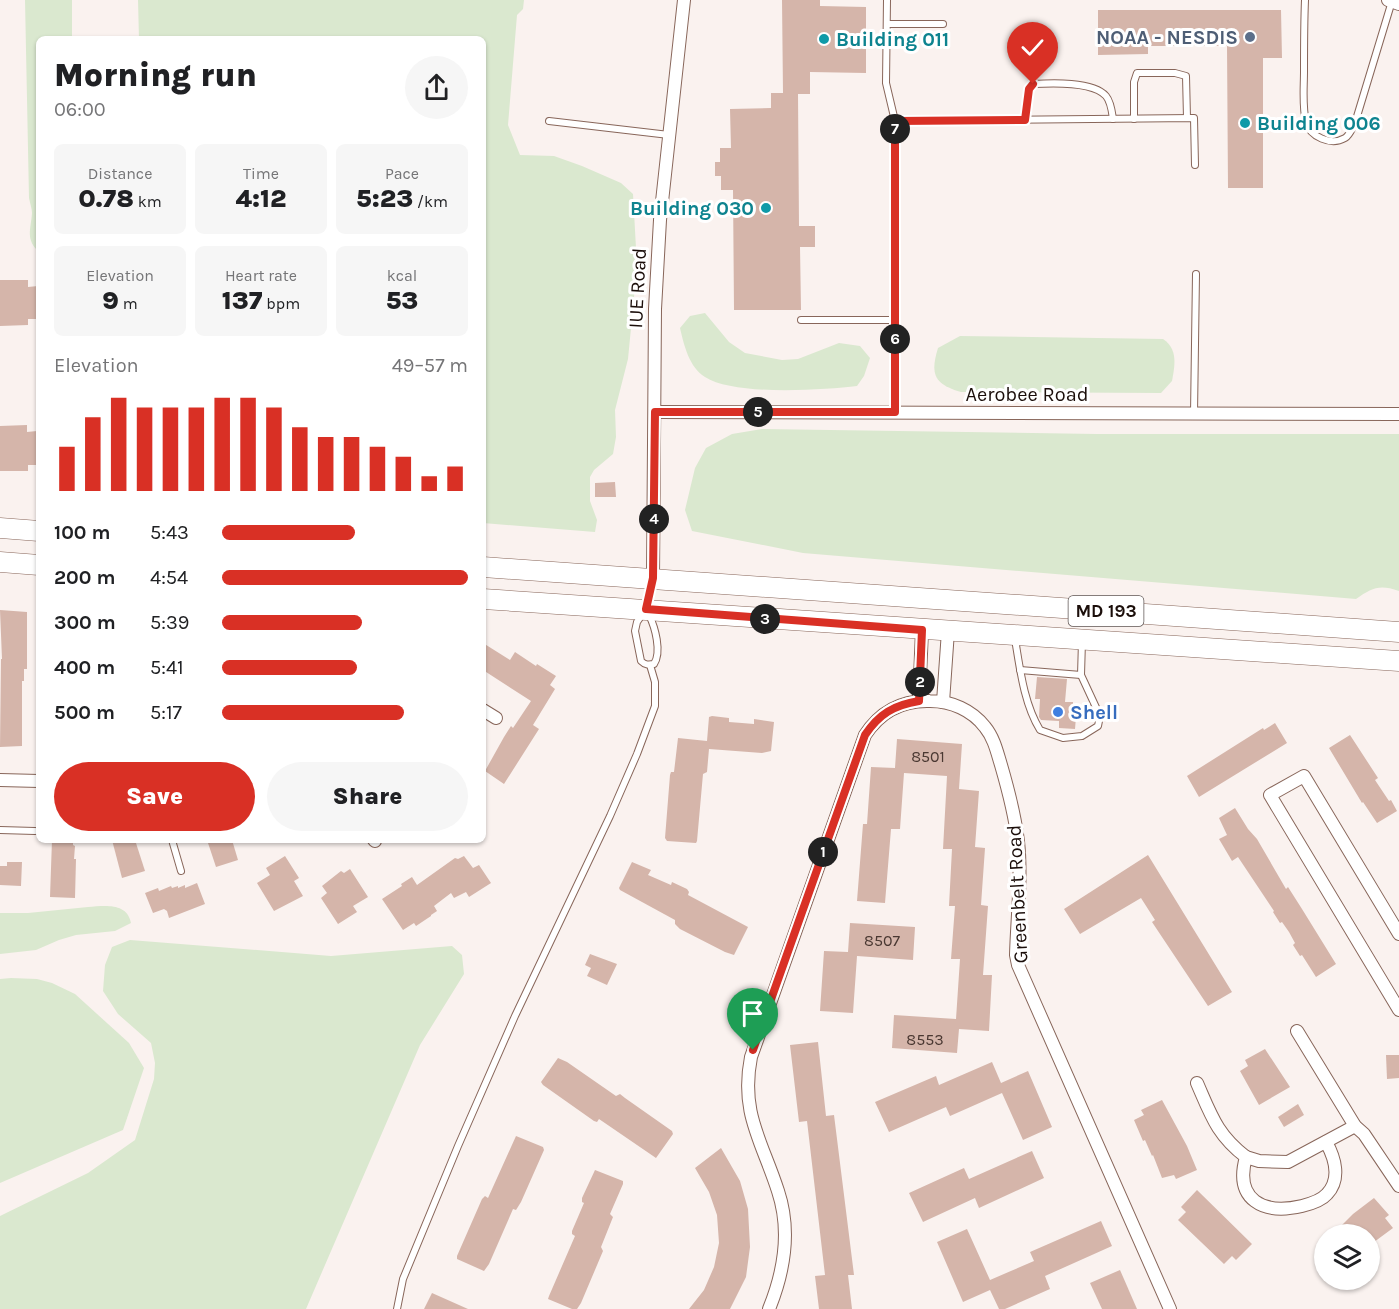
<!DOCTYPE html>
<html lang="en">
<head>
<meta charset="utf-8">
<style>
	body { margin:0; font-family:Karla,sans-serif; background:#f6f6f6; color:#202124; height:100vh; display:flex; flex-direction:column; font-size:22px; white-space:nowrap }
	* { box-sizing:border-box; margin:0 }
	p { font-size:20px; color:#757577 }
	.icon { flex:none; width:33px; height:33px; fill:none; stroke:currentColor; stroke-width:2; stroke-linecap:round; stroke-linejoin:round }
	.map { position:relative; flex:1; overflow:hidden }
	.side { position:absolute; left:36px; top:36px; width:450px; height:807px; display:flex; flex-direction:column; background:#fff; border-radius:9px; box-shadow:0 2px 4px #0004 }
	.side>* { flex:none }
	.buttons { position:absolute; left:1314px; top:1224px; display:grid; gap:12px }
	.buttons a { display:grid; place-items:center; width:66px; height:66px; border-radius:50%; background:#fff; box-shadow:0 2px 4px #0004; font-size:30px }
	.pin { position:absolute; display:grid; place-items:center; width:51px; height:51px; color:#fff; margin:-62px -26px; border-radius:50% 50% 50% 0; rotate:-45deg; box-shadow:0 0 6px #0007 }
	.pin .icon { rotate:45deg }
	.km { position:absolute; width:30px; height:30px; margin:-15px; border-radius:50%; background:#222; color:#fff; font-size:16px; line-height:30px; text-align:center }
	.round { display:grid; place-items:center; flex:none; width:63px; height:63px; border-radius:32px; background:#f6f6f6 }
	.overview { display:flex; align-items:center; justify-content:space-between; height:102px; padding:0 18px }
	h1 { font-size:33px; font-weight:800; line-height:45px }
	.figures { display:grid; grid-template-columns:repeat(3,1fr); gap:9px; height:102px; padding:6px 18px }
	.figures div { display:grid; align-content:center; border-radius:9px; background:#f6f6f6; text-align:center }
	.figures b { font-size:26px; font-weight:800 }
	.figures small { font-size:16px; font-weight:400 }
	.figures p { font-size:16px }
	.chart { height:168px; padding:12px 18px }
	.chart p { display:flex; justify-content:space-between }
	.chart svg { width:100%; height:108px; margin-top:6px; stroke:#d93025; stroke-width:6 }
	.action { display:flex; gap:12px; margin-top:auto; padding:12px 18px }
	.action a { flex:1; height:69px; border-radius:36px; background:#d93025; color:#fff; font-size:24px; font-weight:800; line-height:69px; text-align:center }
	.action a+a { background:#f6f6f6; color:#202124 }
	ul { padding:0 18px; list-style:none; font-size:20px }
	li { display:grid; grid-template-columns:96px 72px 1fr; align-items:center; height:45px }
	li i { height:15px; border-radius:8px; background:#d93025 }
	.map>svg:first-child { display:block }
</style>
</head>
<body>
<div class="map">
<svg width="1399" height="1309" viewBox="0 0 1399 1309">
	<rect width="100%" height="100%" fill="#faf2ef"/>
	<g fill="#dae8cf">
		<path d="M25,0H72V39H39V252C25,239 31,229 32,213C32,209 30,203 29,198Z"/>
		<polygon points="138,0 524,0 523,9 517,15 508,125 520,155 554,156 582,166 621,183 633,194 637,266 628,359 615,410 616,437 613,454 594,470 590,477 590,501 597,520 595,532 483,523 483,39 139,39"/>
		<path d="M705,313L729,342L745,353L782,360L798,359L839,343L860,346L870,358L864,376L857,386C822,390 734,396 705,377C689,367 684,345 680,328L690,316Z"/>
		<path d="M960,336L1163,339C1178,349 1175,365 1172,381L1161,393L961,392C934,384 930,374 938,348Z"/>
		<path d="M762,429L1097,434H1399V591C1379,584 1372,588 1356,599L803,553L692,531L685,510L695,468L706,448L732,434Z"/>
		<path d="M88,907C104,906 127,902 131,923L115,931L76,935L59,940L36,950L0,954V913H28Z"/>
		<polygon points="130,940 331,956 452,946 462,955 464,974 420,1045 306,1309 0,1309 0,1216 88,1173 135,1140 154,1079 155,1063 151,1043 118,1014 103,991 105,965 112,947"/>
		<polygon points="11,978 37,979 52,983 75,994 129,1043 144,1068 123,1130 0,1183 0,979"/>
	</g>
	<g fill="#d5b5aa">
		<polygon points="782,0 820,0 820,6 866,7 866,73 810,72 810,94 798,94 799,226 815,226 815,247 800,247 801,310 734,310 733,190 721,190 721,176 715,176 715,162 720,162 720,148 731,148 730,109 771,108 771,93 783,93"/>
		<polygon points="1098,10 1281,10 1282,58 1263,58 1263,188 1228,188 1227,46 1148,46 1148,54 1098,55"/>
		<polygon points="0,280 28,280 28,287 38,286 38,319 28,319 28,325 0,326"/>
		<polygon points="27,425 27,432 37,431 39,434 39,463 38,465 28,465 28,471 0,471 0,426"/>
		<polygon points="615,482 616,497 595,497 595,483"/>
		<polygon points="0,610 27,612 27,669 24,669 24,681 22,681 22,746 0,747 1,659 2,659"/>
		<polygon points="483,643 510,660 515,652 536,666 537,664 556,676 550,685 555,689 533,725 539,729 504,784 485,771 504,737 511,726 513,728 531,701 483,670"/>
		<polygon points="1037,677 1067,679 1065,702 1073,702 1073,705 1077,705 1075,729 1059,728 1059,721 1041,720 1039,717 1040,699 1035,699"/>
		<polygon points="712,716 729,718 729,722 742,723 754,724 754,719 774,722 771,751 762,753 709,749 707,772 703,774 697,841 696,843 667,841 665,838 670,775 671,772 674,772 678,738 707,741 709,717"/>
		<polygon points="1275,723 1287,743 1199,797 1187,776 1263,728 1264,730"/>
		<polygon points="1350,735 1378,778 1375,780 1389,801 1391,800 1397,811 1377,823 1363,802 1362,803 1329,748"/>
		<polygon points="897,739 962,744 959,789 979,791 975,847 985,848 981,905 988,906 983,975 992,975 989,1031 959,1029 957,1053 892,1048 894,1015 956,1019 960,959 951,959 955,906 949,906 952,849 943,849 947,776 904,773 900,829 891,829 885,903 857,901 863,824 867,824 871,767 895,768"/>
		<polygon points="1235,808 1248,829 1257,839 1286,889 1288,887 1302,909 1336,964 1316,977 1302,955 1300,956 1293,945 1295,943 1289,932 1282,922 1280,923 1273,912 1274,911 1238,857 1232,861 1219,839 1227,835 1219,818"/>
		<polygon points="52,840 73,840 73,845 75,846 74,859 76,859 75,898 50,897"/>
		<polygon points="112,840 135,840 145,871 122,878"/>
		<polygon points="207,840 232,840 238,860 216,867"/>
		<polygon points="1148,855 1232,992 1208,1006 1152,922 1155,920 1141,898 1080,934 1064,909"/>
		<polygon points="285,856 299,878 294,881 303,896 274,911 257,883 270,875 266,868"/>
		<polygon points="464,856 473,868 479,865 491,883 469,897 466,892 454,898 451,893 434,906 437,911 431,915 431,916 416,926 414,923 403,930 382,899 402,886 401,884 412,877 417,885 455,858 458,859"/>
		<polygon points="7,862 22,862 21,886 0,885 0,866 7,866"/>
		<polygon points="632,862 651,870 648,875 671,885 672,882 687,889 689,892 688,895 748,927 734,955 725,952 680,929 675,924 675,920 620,890 619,888"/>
		<polygon points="350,869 368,897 353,906 357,912 338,924 321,898 327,893 322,886 341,871 344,873"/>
		<polygon points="197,883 205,904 169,918 167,911 164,909 153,913 145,893 158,888 159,891 171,886 172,888 178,886 178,888 185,885 185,888"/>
		<polygon points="850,923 915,927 913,960 857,956 853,1013 820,1011 824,951 848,952"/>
		<polygon points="590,954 617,964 607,985 587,976 591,968 585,965"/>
		<polygon points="818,1042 826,1116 834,1115 854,1275 848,1275 852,1309 819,1309 815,1276 825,1275 807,1121 799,1122 790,1045"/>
		<polygon points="1265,1049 1290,1087 1259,1105 1240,1071 1248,1066 1245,1060"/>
		<polygon points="1386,1055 1399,1055 1399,1078 1387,1079"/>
		<polygon points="558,1058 567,1062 616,1096 620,1094 625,1098 672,1131 673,1134 656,1158 599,1119 597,1122 594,1121 543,1085 541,1082"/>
		<polygon points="992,1062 1001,1083 1028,1071 1052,1127 1023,1140 1002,1093 950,1116 946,1107 889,1132 875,1102 936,1076 939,1085"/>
		<polygon points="1162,1100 1187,1146 1197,1170 1176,1179 1174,1175 1162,1178 1153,1155 1152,1156 1145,1140 1143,1141 1134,1120 1144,1115 1141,1110"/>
		<polygon points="1298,1104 1304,1115 1284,1127 1278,1117"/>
		<polygon points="516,1136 543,1147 544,1150 521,1202 516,1210 513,1209 489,1264 484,1271 457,1259 457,1256 482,1199 485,1196 488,1198"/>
		<polygon points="721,1148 740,1181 748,1209 750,1247 746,1277 730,1309 689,1309 704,1290 714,1267 719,1243 717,1215 709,1192 695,1168"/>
		<polygon points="1032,1151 1044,1178 979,1208 975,1198 923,1222 909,1193 964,1168 969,1179"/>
		<polygon points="595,1170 623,1181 623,1184 610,1214 613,1217 601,1247 603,1251 581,1303 577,1309 572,1309 548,1299 549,1296 575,1236 572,1234 572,1231 584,1203 582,1202 582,1198"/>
		<polygon points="1197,1190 1252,1244 1236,1260 1232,1256 1224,1264 1178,1220 1186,1212 1181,1207"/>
		<polygon points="1374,1198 1389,1215 1385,1218 1393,1228 1370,1245 1370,1234 1333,1234 1353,1214"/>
		<polygon points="1101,1221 1112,1246 1045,1276 1050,1289 1005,1309 999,1309 990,1290 963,1302 937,1242 967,1229 990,1280 1034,1261 1030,1252"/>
		<polygon points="1120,1270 1137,1309 1102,1309 1090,1283"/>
		<polygon points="432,1293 468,1309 424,1309"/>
	</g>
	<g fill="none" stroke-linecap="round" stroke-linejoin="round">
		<defs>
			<g id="lane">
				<polyline points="887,0 886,83 895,121 1194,118 1195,165"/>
				<path d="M1305,0C1304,24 1304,47 1304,71C1304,88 1302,106 1306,122C1310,137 1331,146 1345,138C1350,135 1352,128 1355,123L1392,1"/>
				<polyline points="887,24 943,24"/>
				<polyline points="1134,119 1134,82 1137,73 1175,73 1186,76 1187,118"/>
				<path d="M1025,120L1029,89L1033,84C1051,83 1093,81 1106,96C1111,102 1112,112 1113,119"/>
				<polyline points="549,121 669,135"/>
				<polyline points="895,121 895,412"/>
				<polyline points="801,320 895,320"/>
				<polyline points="1194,414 1196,274"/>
				<path d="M649,615C655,627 662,652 654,664C648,665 645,665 641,661L635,631L637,622L646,609L652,583"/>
				<path d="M1015,639C1020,669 1024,704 1040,730L1063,738L1082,736L1098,726L1100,716L1081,675L1082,641"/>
				<polyline points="1020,670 1081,675"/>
				<polyline points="0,830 35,831"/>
				<polyline points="172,840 181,871"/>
				<polyline points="397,1309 403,1279 458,1146 515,1016 610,816 637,754 655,706 655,682 650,665"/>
			</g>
			<g id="street">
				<polyline points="1388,0 1399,4"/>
				<polyline points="655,412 1399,414"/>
				<polyline points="653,578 655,309 660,220 684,0"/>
				<polyline points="919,701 922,630"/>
				<polyline points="943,702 948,631"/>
				<polyline points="483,710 496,718"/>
				<polyline points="0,780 39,781"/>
				<polyline points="374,840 375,841"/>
				<polyline points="1399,934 1304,776 1270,795 1399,1010"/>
				<polyline points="1297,1031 1355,1126 1364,1134 1399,1186"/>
				<path d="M1197,1083C1211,1115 1217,1135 1246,1157C1234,1200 1263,1215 1302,1206C1310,1204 1321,1201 1327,1194C1341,1179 1335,1158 1326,1142"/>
				<polyline points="1246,1157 1259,1161 1288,1162 1355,1126"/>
				<path d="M769,1309C784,1272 791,1230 778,1191C762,1141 740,1113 751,1057L865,735C880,712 901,700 930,701C951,701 972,710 985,727C994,738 997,752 1001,765C1008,789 1015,816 1018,841C1022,878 1017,918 1016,955L1018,965L1170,1309"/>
			</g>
			<g id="primary">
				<polyline points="0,528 39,531"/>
				<polyline points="0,562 39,565"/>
				<polyline points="483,567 1399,632"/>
				<polyline points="483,599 1399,661"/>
			</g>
		</defs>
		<use href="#lane" stroke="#88665a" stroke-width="8"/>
		<use href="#street" stroke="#88665a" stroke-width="14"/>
		<use href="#primary" stroke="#88665a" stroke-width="21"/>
		<use href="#lane" stroke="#fff" stroke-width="6"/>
		<use href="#street" stroke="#fff" stroke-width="12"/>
		<use href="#primary" stroke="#fff" stroke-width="20"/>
	</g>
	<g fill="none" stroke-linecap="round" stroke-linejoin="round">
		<defs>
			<path id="route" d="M753,1050L865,735C879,714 894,705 919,701L922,630L646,609L653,578L655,412H895V121L1025,120L1029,89L1033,84"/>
		</defs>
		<use href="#route" stroke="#fff" stroke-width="12"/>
		<use href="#route" stroke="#d93025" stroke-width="8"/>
	</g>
	<circle fill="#5c6f8a" stroke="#fff" stroke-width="2" cx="1250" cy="37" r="6"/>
	<g fill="#0f9aa8" stroke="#fff" stroke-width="2">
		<circle cx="824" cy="39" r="6"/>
		<circle cx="1245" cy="123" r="6"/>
		<circle cx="766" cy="208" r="6"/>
	</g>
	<circle fill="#3f7fe0" stroke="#fff" stroke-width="2" cx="1058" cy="712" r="6"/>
	<g text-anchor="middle" stroke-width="6" stroke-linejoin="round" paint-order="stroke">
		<g font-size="16" fill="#4a3832">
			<text x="928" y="762">8501</text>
			<text x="882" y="946">8507</text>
			<text x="925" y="1045">8553</text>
		</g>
		<rect fill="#fff" stroke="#5f5654" stroke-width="1.5" x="1068.5" y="596" width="75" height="30" rx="4.5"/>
		<g font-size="18" font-weight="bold" fill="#1b0e0a">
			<text x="1106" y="617">MD 193</text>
		</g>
		<g font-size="20" font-weight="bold" fill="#4e5e75" stroke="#fff" text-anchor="end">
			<text x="1238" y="44">NOAA - NESDIS</text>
		</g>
		<g font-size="20" font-weight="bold" fill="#0d838f" stroke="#fff" text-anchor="start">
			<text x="836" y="46">Building 011</text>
			<text x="1257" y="130">Building 006</text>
			<text x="754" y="215" text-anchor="end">Building 030</text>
		</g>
		<g font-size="20" fill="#1b0e0a" stroke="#fff">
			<text transform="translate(637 288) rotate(-87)" y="7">IUE Road</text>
			<text x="1027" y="401">Aerobee Road</text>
			<text transform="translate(1017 894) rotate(-93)" y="7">Greenbelt Road</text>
		</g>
		<g font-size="20" font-weight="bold" fill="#366cbe" stroke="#fff" text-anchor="start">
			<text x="1070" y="719">Shell</text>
		</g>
	</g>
</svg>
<div class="buttons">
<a><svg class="icon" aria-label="layers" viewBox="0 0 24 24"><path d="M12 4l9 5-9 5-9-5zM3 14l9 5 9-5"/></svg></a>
</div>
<div class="pin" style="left:753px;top:1050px;background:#1e9e55"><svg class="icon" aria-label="arrive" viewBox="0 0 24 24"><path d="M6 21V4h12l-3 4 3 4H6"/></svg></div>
<div class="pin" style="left:1033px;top:84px;background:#d93025"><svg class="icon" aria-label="check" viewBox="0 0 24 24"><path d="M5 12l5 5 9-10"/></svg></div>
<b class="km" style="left:823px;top:852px">1</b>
<b class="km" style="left:920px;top:682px">2</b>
<b class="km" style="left:765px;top:619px">3</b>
<b class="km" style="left:654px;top:519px">4</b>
<b class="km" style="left:758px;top:412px">5</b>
<b class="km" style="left:895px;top:339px">6</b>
<b class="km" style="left:895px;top:129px">7</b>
<section class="side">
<div class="overview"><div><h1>Morning run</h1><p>06:00</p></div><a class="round"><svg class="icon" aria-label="share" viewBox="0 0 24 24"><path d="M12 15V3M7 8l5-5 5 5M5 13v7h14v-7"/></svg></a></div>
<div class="figures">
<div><p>Distance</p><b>0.78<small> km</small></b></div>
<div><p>Time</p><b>4:12</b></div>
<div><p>Pace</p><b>5:23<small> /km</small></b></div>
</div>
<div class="figures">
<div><p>Elevation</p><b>9<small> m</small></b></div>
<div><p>Heart rate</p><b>137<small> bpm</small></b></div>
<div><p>kcal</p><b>53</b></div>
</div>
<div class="chart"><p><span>Elevation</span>49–57 m</p>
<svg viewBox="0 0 160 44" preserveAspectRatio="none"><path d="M5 44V26M15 44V14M25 44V6M35 44V10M45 44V10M55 44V10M65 44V6M75 44V6M85 44V10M95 44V18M105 44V22M115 44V22M125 44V26M135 44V30M145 44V38M155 44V34"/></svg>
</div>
<ul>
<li><b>100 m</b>5:43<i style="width:54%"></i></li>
<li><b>200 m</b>4:54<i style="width:100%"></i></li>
<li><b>300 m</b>5:39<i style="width:57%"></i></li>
<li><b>400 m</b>5:41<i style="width:55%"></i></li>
<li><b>500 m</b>5:17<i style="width:74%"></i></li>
</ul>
<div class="action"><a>Save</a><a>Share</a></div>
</section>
</div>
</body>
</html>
